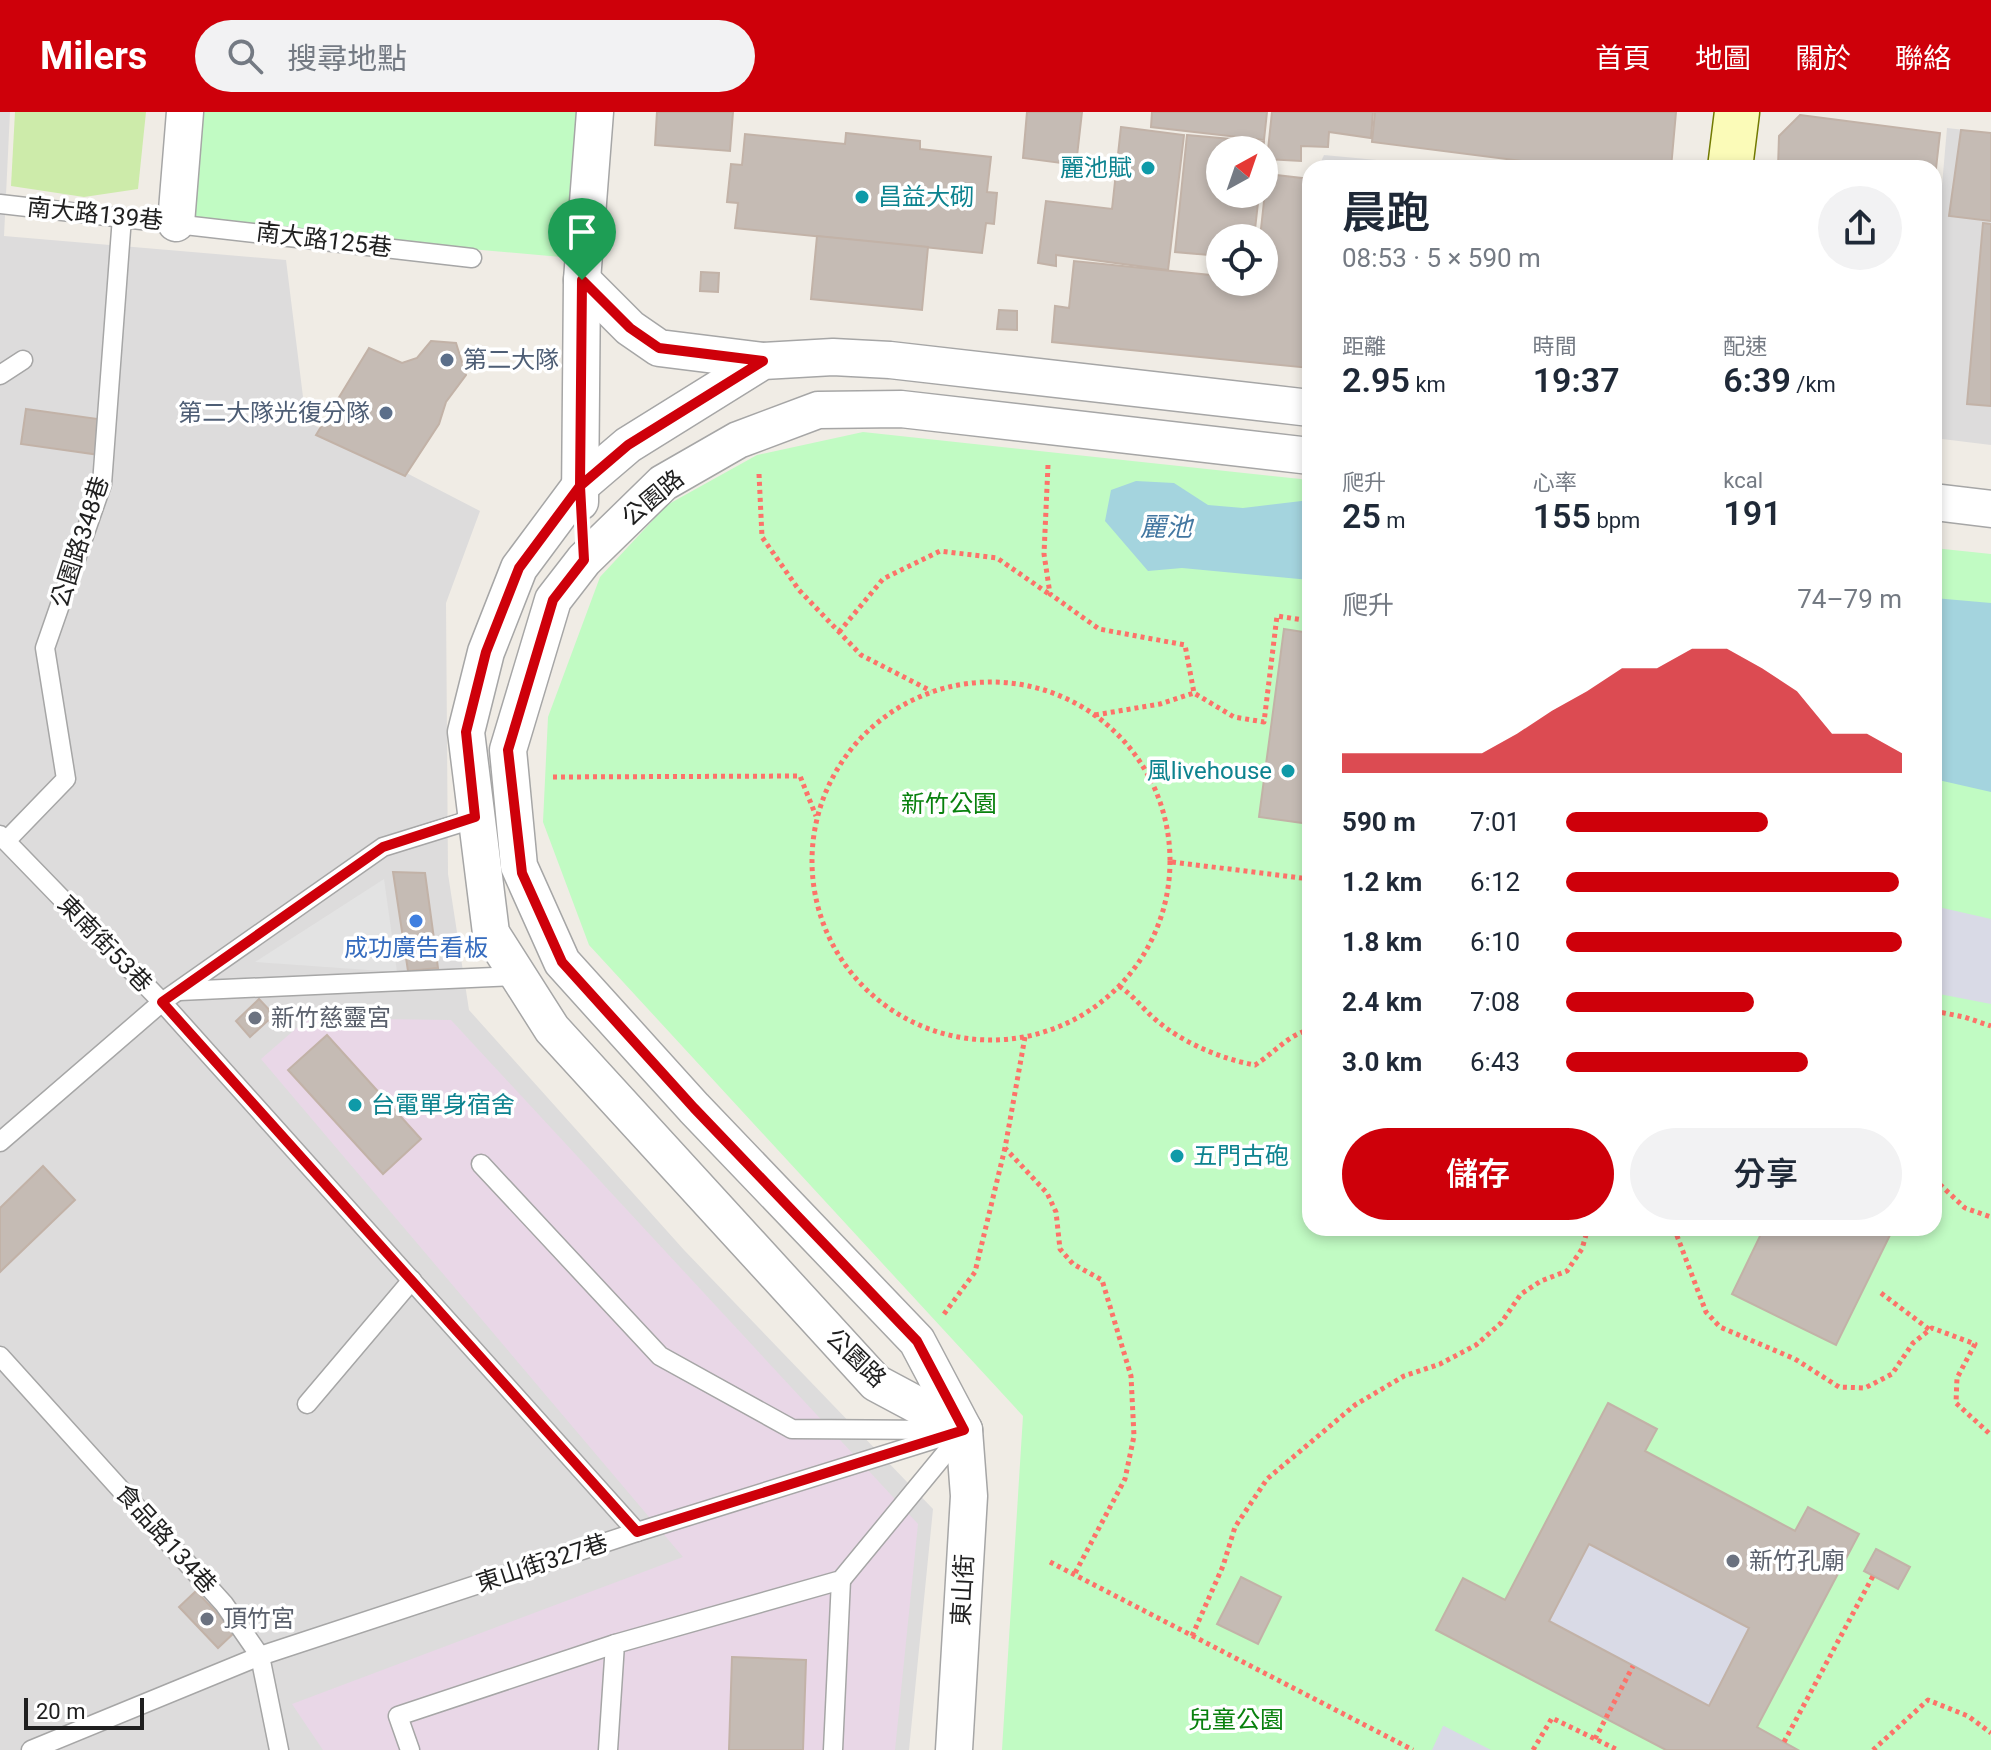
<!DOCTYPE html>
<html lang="zh-TW">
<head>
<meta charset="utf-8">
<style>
	body { margin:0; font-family:Roboto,"Noto Sans TC",sans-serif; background:#f2f2f3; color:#1f2937; height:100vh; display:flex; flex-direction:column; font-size:30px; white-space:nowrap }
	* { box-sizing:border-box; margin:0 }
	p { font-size:26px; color:#747a83 }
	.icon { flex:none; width:44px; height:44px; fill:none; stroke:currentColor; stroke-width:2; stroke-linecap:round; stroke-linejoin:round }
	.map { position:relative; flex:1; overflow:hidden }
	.drawer { position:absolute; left:1302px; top:48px; width:640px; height:1076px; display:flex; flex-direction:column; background:#fff; border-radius:24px; box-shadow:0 4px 12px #0003 }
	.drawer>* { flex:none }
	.needle { width:52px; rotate:40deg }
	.tools { position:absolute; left:1206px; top:24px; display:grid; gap:16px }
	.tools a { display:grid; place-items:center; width:72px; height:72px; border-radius:50%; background:#fff; box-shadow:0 4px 12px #0003; font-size:40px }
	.scale { position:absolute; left:24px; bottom:20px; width:120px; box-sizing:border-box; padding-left:8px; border:4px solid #1f1f1f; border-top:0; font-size:22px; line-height:28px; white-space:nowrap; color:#1f1f1f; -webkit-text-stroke:6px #fff; paint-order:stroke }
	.pin { position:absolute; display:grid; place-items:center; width:68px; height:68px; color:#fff; margin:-82px -34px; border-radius:50% 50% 50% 0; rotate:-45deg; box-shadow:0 0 8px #0007 }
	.pin .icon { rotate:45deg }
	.round { display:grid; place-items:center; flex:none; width:84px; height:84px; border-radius:42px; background:#f2f2f3 }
	.headline { display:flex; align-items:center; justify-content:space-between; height:136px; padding:0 40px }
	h1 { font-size:44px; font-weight:600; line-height:60px }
	.figures { display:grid; grid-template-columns:repeat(3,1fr); gap:12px; height:136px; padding:8px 40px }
	.figures div { display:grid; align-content:center }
	.figures b { font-size:34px; font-weight:600 }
	.figures small { font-size:22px; font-weight:400 }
	.figures p { font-size:22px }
	.chart { height:224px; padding:16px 40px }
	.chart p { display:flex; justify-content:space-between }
	.chart svg { width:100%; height:144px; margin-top:8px; fill:#ce000a; opacity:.7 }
	.primary-button { display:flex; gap:16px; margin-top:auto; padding:16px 40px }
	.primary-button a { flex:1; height:92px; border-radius:48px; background:#ce000a; color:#fff; font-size:32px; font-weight:600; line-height:92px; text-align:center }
	.primary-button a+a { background:#f2f2f3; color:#1f2937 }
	ul { padding:0 40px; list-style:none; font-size:26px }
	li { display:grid; grid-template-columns:128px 96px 1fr; align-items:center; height:60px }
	li i { height:20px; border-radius:10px; background:#ce000a }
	header { display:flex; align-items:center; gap:48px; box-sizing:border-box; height:112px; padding:0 40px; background:#ce000a; color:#fff }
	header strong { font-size:38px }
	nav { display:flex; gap:44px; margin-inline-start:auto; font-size:28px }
	.search { width:560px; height:72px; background:#f2f2f3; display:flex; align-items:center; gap:20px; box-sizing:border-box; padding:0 28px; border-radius:44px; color:#747a83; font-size:30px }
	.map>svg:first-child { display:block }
</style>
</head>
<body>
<header>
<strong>Milers</strong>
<div class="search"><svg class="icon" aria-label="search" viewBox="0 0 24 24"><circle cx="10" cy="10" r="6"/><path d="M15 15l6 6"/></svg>搜尋地點</div>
<nav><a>首頁</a><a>地圖</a><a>關於</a><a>聯絡</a></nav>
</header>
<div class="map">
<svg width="1991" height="1638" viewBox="0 0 1991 1638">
	<rect width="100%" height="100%" fill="#f0ece5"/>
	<g fill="#dddcdc">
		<polygon points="0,0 10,0 4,124 286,148 306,309 480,399 446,491 448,762 469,898 684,1138 933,1397 909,1638 0,1638"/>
		<polygon points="1947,16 1991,21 1991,333 1934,326 1934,165"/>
		<polygon points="1324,43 1461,56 1318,56"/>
	</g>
	<polygon fill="#e9d7e7" points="308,906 451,908 918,1412 895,1638 323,1638 292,1592 683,1445 261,947"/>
	<polygon fill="#cdebaa" points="15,0 146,0 138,77 84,85 11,74"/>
	<g fill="#c1fbc3">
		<polygon points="185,0 595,0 584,147 176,111"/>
		<polygon points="863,320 1310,368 1310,1116 1934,1116 1934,436 1991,442 1991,1638 1002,1638 1023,1304 589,833 543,710 548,605 600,465 667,393 757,343"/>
	</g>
	<polygon fill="#e3e3e3" points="384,767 397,860 255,850"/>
	<g fill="#d9dae6">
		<polygon points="1934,794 1991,807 1991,892 1934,881"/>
		<polygon points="1589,1432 1749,1516 1709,1594 1549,1509"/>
		<polygon points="1443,1614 1444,1614 1491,1638 1432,1638"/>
	</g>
	<g fill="#a4d4de">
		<polygon points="1136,369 1174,371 1208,393 1243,396 1310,388 1310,468 1182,456 1148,459 1105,409 1111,378"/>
		<polygon points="1934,486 1991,491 1991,680 1934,667"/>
	</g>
	<g fill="#c5bbb4" stroke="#c2b2a7" stroke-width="2" fill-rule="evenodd">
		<polygon points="657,0 733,0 730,39 655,33"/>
		<polygon points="1027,0 1082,0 1076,53 1023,46"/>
		<polygon points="1152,0 1267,0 1264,28 1151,15"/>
		<polygon points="1272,0 1373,0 1371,26 1329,20 1328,35 1301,34 1301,49 1267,47"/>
		<polygon points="1375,0 1676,0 1671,56 1577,56 1372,30"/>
		<polygon points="1800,3 1940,21 1934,74 1934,56 1778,56 1779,24"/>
		<polygon points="1121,15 1184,23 1168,158 1056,143 1056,154 1038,151 1046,89 1112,97"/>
		<polygon points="1961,18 1991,21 1991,109 1949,104"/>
		<polygon points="846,21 920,29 920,37 991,45 987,80 997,81 994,112 986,111 982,141 735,116 738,91 727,90 731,52 742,53 745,22 845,32"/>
		<polygon points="1187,23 1264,30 1263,38 1220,38 1220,82 1259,82 1254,126 1220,126 1220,144 1175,140"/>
		<polygon points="1267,62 1310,67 1310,256 1052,230 1055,194 1069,196 1074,149 1220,164 1220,170 1264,170 1264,126 1260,126"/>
		<polygon points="1983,111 1991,112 1991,294 1967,292"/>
		<polygon points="817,124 928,135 922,198 811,187"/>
		<polygon points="701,160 719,161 718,180 700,179"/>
		<polygon points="999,198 1017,199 1017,218 997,217"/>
		<polygon points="431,229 456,231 466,263 446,290 439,312 405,364 316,323 369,236 402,251 417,246"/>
		<polygon points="26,297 105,308 100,343 21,332"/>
		<polygon points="1284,517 1310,521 1310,712 1259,705"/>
		<polygon points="393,760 425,761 438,856 408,859"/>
		<polygon points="259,887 274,903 250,925 236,909"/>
		<polygon points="327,923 421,1027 383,1062 288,958"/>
		<polygon points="43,1054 75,1088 0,1160 0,1096"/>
		<polygon points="1753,1116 1893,1117 1836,1233 1732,1182 1762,1120"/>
		<path d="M1608,1291L1657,1317L1645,1339L1795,1419L1808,1395L1859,1422L1757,1615L1798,1638H1666L1436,1518L1463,1466L1505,1488ZM1589,1432L1749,1516L1709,1594L1549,1509Z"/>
		<polygon points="1876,1437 1910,1455 1898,1477 1864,1459"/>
		<polygon points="1241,1465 1281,1485 1258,1532 1217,1512"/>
		<polygon points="196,1479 235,1520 218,1536 179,1495"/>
		<polygon points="732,1545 806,1548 803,1638 729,1638"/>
	</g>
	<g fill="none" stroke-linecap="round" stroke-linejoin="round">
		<defs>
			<g id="lane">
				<polyline points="0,92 472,146"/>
				<polyline points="0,263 23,248"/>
				<polyline points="0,723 162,890 637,1420"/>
				<polyline points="6,729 66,667 45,536 102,372 122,105"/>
				<polyline points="179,879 518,864"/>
				<polyline points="0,1030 162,890 383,735 483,704"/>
				<polyline points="481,1052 660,1244 792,1317 945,1318"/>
				<polyline points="0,1244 224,1492 260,1544 279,1638"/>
				<polyline points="307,1292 412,1168"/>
				<polyline points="31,1638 260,1544 637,1420 961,1319"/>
				<polyline points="410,1638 398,1604 615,1532"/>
				<polyline points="608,1638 615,1532 841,1468 962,1321"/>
				<polyline points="833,1638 841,1468"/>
			</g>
			<g id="street">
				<polyline points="176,111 185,0"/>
				<polyline points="582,168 630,216 659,236 763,249"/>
				<polyline points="580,390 582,168 595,0"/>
				<polyline points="1934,390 1991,397"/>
				<polyline points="964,1318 876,1271 552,917 491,821 466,620 486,540 519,456 580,374 628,333 763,249 833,245 890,248 1310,296"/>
				<polyline points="954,1638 969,1384 964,1318 917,1229 694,996 562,850 519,754 508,638 553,488 584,448 663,371 738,328 818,298 901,297 1310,344"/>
			</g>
			<polyline id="secondary" points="1730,56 1737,0"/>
		</defs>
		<use href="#lane" stroke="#a6a6a6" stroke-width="21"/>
		<use href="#street" stroke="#a6a6a6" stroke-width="39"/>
		<use href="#secondary" stroke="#727a02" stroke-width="47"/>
		<g stroke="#fd7269" stroke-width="5" stroke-dasharray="4 4" stroke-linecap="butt">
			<polyline points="1048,353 1044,442 1050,482 1099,517 1185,533 1194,581 1234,605 1264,610 1277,504 1310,509"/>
			<polyline points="759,362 762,425 799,478 861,543 931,579"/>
			<polyline points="839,520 883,467 940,439 997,446 1049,482"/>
			<circle cx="991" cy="749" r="179"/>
			<polyline points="1095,603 1160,592 1194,581"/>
			<polyline points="553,665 800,664 816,704"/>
			<polyline points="1172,750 1310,767"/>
			<path d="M1119,874C1135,885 1142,896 1156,908C1183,931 1221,947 1255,953C1273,942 1290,921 1310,918"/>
			<polyline points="1934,899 1964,905 1991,914"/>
			<polyline points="1025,925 1005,1036 1047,1081 1056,1100 1060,1137 1073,1152 1102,1168 1131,1264 1134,1324 1125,1367 1074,1463"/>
			<polyline points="1934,1067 1965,1096 1991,1105"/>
			<polyline points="1674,1116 1706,1200 1720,1215 1795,1247 1839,1275 1865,1276 1892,1262 1913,1231 1932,1216 1975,1232 1957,1266 1956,1291 1991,1323"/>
			<polyline points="1881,1181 1930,1218"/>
			<polyline points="944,1202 975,1160 1005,1036"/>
			<polyline points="1050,1450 1413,1638"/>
			<polyline points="1192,1524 1223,1454 1235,1415 1267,1367 1355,1293 1404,1264 1440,1252 1476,1233 1501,1211 1521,1182 1541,1169 1567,1159 1582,1137 1588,1116"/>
			<polyline points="1595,1627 1633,1554"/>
			<polyline points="1784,1630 1873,1464"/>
			<polyline points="1533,1638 1552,1606 1618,1638"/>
			<polyline points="1873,1638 1928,1588 1968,1604 1991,1621"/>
		</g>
		<use href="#lane" stroke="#fff" stroke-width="18"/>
		<use href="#street" stroke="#fff" stroke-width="36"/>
		<use href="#secondary" stroke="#fbfbb8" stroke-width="44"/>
	</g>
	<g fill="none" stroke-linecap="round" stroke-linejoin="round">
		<defs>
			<polyline id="route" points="582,168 580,374 519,456 486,540 466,620 475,705 383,735 162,890 637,1420 964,1318 917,1229 694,996 562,850 522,761 508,638 553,488 584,448 580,374 628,333 763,249 659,236 630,216 582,168"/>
		</defs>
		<use href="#route" stroke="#fff" stroke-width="16"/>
		<use href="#route" stroke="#ce000a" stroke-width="10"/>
	</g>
	<g fill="#0f9aa8" stroke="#fff" stroke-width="3">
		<circle cx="1148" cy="56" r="8"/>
		<circle cx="862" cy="85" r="8"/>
		<circle cx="1288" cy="659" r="8"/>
		<circle cx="355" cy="993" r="8"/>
		<circle cx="1177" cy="1044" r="8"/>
	</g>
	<g fill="#5c6f8a" stroke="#fff" stroke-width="3">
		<circle cx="447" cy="248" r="8"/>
		<circle cx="386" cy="301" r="8"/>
	</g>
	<circle fill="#3f7fe0" stroke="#fff" stroke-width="3" cx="416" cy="809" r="8"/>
	<g fill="#6b7280" stroke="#fff" stroke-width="3">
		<circle cx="255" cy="906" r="8"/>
		<circle cx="1733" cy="1449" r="8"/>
		<circle cx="207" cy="1507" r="8"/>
	</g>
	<g text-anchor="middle" stroke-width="7" stroke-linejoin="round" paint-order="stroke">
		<g font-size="24" fill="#0d838f" stroke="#fff" text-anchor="start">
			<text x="1132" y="64" text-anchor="end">麗池賦</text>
			<text x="878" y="93">昌益大砌</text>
			<text x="1272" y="667" text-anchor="end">風livehouse</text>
			<text x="371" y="1001">台電單身宿舍</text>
			<text x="1193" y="1052">五門古砲</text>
		</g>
		<g font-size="24" fill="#1f1f1f" stroke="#fff">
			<text transform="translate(95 102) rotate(6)" y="8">南大路139巷</text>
			<text transform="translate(324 128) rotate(7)" y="8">南大路125巷</text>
			<text transform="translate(653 386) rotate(-40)" y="8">公園路</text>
			<text transform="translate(80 430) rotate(-72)" y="8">公園路348巷</text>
			<text transform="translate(105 832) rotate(46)" y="8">東南街53巷</text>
			<text transform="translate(856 1246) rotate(44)" y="8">公園路</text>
			<text transform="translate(166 1427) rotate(48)" y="8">食品路134巷</text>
			<text transform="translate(542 1451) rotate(-18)" y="8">東山街327巷</text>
			<text transform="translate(963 1478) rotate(-87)" y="8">東山街</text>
		</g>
		<g font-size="24" fill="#4e5e75" stroke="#fff" text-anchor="start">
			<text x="463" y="256">第二大隊</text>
			<text x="370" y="309" text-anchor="end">第二大隊光復分隊</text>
		</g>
		<g font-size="24" fill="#09810e" stroke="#fff">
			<text x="949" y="700">新竹公園</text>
			<text x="1236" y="1616">兒童公園</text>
		</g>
		<g font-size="24" fill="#366cbe" stroke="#fff">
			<text x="416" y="844">成功廣告看板</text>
		</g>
		<g font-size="24" fill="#5b616d" stroke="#fff" text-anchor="start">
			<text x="271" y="914">新竹慈靈宮</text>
			<text x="1749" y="1457">新竹孔廟</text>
			<text x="223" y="1515">頂竹宮</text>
		</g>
		<g font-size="26" font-style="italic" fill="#4377a1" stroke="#fff">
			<text x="1166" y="424">麗池</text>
		</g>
	</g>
</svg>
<div class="tools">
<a><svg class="needle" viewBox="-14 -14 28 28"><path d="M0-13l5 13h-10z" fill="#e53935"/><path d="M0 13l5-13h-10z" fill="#747a83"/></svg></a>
<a><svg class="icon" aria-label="locate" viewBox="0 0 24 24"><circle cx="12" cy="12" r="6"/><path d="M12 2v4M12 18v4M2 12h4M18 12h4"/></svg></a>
</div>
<div class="scale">20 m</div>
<div class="pin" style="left:582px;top:168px;background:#1e9e55"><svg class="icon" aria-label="arrive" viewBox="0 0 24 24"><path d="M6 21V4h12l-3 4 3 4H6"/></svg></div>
<section class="drawer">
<div class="headline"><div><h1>晨跑</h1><p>08:53 · 5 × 590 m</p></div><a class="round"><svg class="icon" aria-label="share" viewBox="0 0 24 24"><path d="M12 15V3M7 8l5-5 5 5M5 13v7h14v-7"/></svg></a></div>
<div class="figures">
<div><p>距離</p><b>2.95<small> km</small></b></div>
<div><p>時間</p><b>19:37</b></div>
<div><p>配速</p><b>6:39<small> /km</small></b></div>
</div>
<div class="figures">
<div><p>爬升</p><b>25<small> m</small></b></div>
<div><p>心率</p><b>155<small> bpm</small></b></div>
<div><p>kcal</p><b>191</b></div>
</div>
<div class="chart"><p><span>爬升</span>74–79 m</p>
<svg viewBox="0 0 160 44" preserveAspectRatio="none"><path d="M0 44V38L10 38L20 38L30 38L40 38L50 32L60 25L70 19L80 12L90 12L100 6L110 6L120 12L130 19L140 32L150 32L160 38V44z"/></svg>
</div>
<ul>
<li><b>590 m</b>7:01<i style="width:60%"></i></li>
<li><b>1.2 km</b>6:12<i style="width:99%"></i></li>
<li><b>1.8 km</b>6:10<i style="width:100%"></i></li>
<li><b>2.4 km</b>7:08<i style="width:56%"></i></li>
<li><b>3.0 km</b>6:43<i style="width:72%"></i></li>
</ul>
<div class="primary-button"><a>儲存</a><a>分享</a></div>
</section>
</div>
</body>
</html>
